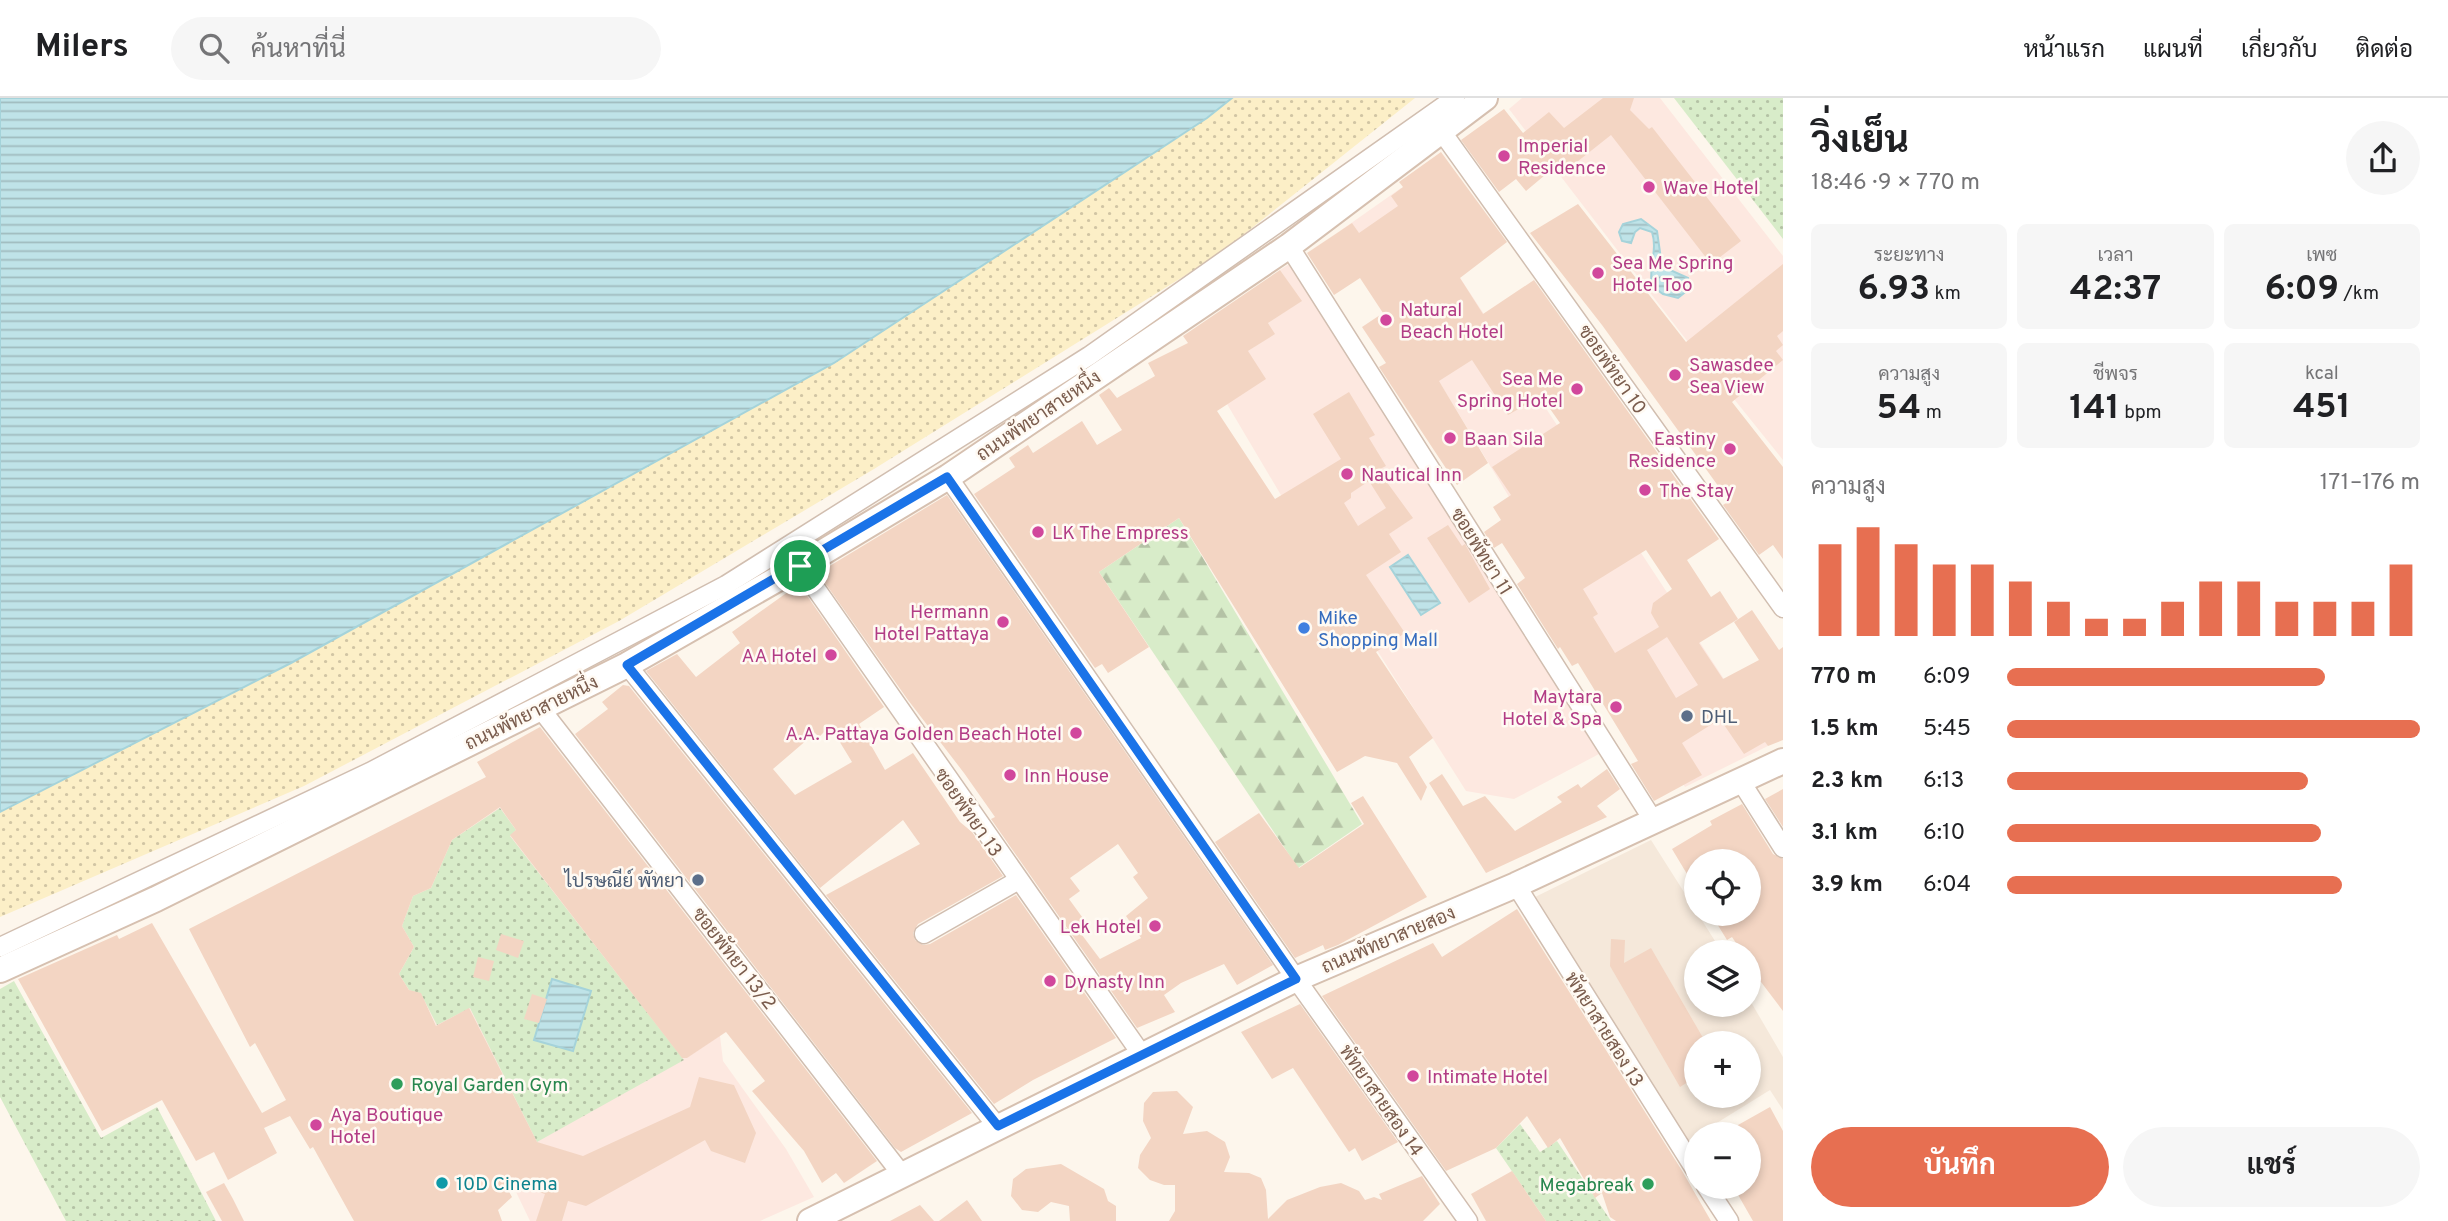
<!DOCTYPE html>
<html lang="th">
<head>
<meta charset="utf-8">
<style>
	body { margin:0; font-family:Overpass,Sarabun,sans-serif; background:#f6f6f6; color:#202124; height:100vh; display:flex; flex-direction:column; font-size:26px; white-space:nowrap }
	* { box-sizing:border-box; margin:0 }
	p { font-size:23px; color:#757577 }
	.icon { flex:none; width:38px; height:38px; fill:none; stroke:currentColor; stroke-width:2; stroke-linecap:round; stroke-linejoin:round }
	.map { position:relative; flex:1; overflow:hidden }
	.side { display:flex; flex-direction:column; background:#fff; width:665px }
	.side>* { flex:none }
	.tools { position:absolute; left:1684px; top:751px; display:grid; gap:14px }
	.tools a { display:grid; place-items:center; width:77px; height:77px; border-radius:50%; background:#fff; box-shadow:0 4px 10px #0003; font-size:35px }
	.pin { position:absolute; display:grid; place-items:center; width:60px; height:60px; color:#fff; margin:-30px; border:4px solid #fff; border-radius:50%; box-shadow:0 2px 7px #0007 }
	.round { display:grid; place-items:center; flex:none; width:74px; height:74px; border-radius:37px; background:#f6f6f6 }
	.summary { display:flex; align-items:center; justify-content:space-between; height:119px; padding:0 28px }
	h1 { font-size:38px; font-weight:700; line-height:52px }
	.figures { display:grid; grid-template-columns:repeat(3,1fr); gap:10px; height:119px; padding:7px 28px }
	.figures div { display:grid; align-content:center; border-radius:10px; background:#f6f6f6; text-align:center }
	.figures b { font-size:35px; font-weight:700 }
	.figures small { font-size:19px; font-weight:400 }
	.figures p { font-size:19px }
	.chart { height:196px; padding:14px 28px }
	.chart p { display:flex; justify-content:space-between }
	.chart svg { width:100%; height:126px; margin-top:7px; stroke:#e76f51; stroke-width:6 }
	.action { display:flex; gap:14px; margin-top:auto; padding:14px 28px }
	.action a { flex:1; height:80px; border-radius:42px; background:#e76f51; color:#fff; font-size:28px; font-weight:700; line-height:80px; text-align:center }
	.action a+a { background:#f6f6f6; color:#202124 }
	ul { padding:0 28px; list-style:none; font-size:23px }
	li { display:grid; grid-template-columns:112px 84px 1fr; align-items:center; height:52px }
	li i { height:18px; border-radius:9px; background:#e76f51 }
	header { display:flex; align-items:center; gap:42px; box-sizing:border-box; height:98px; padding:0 35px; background:#fff; border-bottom:2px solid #e0e0e0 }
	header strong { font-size:33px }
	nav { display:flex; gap:38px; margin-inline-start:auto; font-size:24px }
	.search { width:490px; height:63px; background:#f6f6f6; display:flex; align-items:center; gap:18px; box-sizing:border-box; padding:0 24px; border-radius:38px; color:#757577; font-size:26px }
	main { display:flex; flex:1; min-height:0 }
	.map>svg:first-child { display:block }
</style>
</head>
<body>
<header>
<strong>Milers</strong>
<div class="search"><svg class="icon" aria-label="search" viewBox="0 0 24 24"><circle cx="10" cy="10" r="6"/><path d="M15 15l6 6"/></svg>ค้นหาที่นี่</div>
<nav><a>หน้าแรก</a><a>แผนที่</a><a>เกี่ยวกับ</a><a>ติดต่อ</a></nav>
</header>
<main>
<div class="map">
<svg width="1783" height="1123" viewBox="0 0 1783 1123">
	<defs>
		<pattern id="grass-dots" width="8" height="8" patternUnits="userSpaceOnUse" patternTransform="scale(1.75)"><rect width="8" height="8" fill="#d8ecc9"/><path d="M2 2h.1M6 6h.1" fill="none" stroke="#b4c2a5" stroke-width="1.8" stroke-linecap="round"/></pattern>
		<pattern id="forest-firs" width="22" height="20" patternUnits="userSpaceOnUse" patternTransform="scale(1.75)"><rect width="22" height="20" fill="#d8ecc9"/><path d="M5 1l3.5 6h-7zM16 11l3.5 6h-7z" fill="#b4c2a5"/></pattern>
		<pattern id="sand-dots" width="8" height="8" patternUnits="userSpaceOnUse" patternTransform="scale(1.75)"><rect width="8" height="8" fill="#fcefc7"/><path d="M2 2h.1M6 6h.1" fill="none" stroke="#d1c5a4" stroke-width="1.8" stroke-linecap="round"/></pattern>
		<pattern id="water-rules" width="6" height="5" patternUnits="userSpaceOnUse" patternTransform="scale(1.75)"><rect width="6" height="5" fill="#bfe3e8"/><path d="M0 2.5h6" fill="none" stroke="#a0bbbe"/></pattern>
	</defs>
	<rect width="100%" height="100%" fill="#fdf6ec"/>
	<path fill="#f5e8da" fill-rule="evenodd" d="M1651,742L1722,854H1696V906H1748V899L1783,959V1012L1770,992L1686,1044L1531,801ZM1696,945H1748V998H1696Z"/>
	<g fill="#fde8e0">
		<polygon points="1522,0 1660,0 1783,158 1783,362 1681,235 1509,11"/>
		<polygon points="1401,90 1768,648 1685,689 1443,290 1340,133"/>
		<polygon points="1294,163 1599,656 1514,701 1466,693 1310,446 1227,306 1248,253 1274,236 1268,225 1301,203 1280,172"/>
		<polygon points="500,709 516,732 720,938 723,963 786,1051 814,1099 760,1123 530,1123 421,896 409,892 399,876 414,849 402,828 413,798 431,790 452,742"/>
	</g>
	<g fill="url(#grass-dots)">
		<polygon points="1674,0 1783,0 1783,141"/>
		<polygon points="500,710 516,732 510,738 684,962 537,1044 470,910 437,927 421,896 409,892 399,876 414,849 402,828 413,798 431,790 452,742"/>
		<polygon points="14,883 101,1040 157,1009 216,1123 66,1123 0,999 0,891"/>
		<polygon points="1520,1026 1540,1054 1557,1043 1611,1123 1546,1123 1496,1050"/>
	</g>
	<polygon fill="url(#forest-firs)" points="1179,420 1362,726 1298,770 1099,474"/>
	<polygon fill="url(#sand-dots)" points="1232,0 1415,0 1218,157 874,371 619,523 304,688 0,819 0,714 291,565 834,265 1207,20"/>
	<g fill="url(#water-rules)" stroke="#a5d3da" stroke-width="2">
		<polygon points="0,0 1232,0 1207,20 834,265 291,565 0,714"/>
		<path d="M1641,121L1657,133L1661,161L1670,172L1688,180L1689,191L1678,200L1663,196L1652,188C1648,169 1658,153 1652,134L1640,130L1635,134L1631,145L1622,143L1619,134L1623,126Z"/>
		<polygon points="1408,457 1440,505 1421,517 1390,469"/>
		<polygon points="552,881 591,893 573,953 534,942"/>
	</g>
	<g fill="#f3d5c3" fill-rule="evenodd">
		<polygon points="1603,0 1634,0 1630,12 1649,31 1652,29 1741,143 1711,166 1611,37 1563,75 1557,67 1526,93 1516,81 1499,94 1461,42 1504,11 1523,35 1549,14 1564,30"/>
		<path d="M1441,54L1507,144L1460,180L1483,216L1534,182L1719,441L1687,462L1711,499L1720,493L1738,521L1699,545L1723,581L1759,562L1734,524L1752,512L1779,552L1783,549V642L1768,648L1765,644L1744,656L1720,621L1682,645L1702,677L1654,703L1631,666L1638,663L1578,565L1572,568L1560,549L1558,551L1517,486L1525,480L1502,445L1494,450L1484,434L1501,422L1493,409L1511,397L1492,369L1560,325L1541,298L1508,317L1472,262L1439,283L1488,365L1457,387L1379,269L1386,265L1362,229L1383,215L1360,180L1334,197L1307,155L1352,125L1359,135L1398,108L1391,98L1403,89L1399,84ZM1646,452L1672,491L1653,505L1651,515L1659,529L1615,555L1593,519L1598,516L1583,491ZM1667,539L1698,587L1676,600L1647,552Z"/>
		<polygon points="1578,106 1686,244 1783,166 1783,233 1777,238 1783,247 1776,253 1783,262 1732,304 1783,369 1783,461 1773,447 1759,457 1723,407 1729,403 1602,227 1530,135"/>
		<path d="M1280,172L1302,203L1268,225L1275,236L1248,253L1266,281L1217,313L1275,401L1341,361L1313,316L1349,294L1375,337L1369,340L1386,368L1378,372L1413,420L1389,436L1401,454L1366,477L1405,535L1376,554L1433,640L1409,659L1427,689L1421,703L1397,665L1365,658L1337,674L1179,420L1099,474L1149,549L1108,575L1102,566L1095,570L974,396L1015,369L1009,360L1028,347L1033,355L1082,323L1097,347L1122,332L1099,297L1109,290L1117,300L1155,278L1148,265L1188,245L1183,238ZM1369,383L1386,410L1358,428L1344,405L1351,400V395Z"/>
		<path d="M947,397L1273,867L1237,887L1224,866L1181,885L1164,897L1175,914L1137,930L991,721L995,719L964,675L908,602L818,475ZM1118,746L1138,775L1133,779L1148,800L1126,818L1141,840L1100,861L1076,829L1085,823L1069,801L1080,793L1070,780Z"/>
		<polygon points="1448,427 1462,448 1465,446 1490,491 1469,505 1427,440"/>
		<path d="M799,486L884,609L859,626L885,672L913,655L960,724L972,734L1003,778L918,826L913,835L915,842L923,847L930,846L1016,797L1116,940L1033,982L994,1006L826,797L920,746L903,722L820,790L646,573L677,556L696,579L740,545L732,534ZM830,628L852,664L795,697L773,671L815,635L819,639Z"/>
		<polygon points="623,587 629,588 972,1015 901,1054 895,1050 575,636 608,611 602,604"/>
		<polygon points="540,629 877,1063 844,1085 836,1075 822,1085 804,1053 752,993 765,983 726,934 687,960 682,960 510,737 516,732 500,709 452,742 431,790 413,798 402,828 414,849 399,876 409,892 421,895 436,928 469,910 537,1044 583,1058 690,1009 699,979 734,987 756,1035 745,1065 711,1053 705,1042 586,1108 568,1103 562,1123 536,1123 545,1096 503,1083 512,1099 498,1112 502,1123 354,1123 313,1049 310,1051 290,1018 264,1030 277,1055 228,1082 214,1054 196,1063 162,1002 102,1033 18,881 117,837 119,841 152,825 262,1015 286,1002 255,945 250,949 189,831 486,679 477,664"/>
		<polygon points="1607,671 1620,691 1597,708 1607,719 1486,775 1429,685 1442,676 1463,708 1485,698 1515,733 1562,704 1557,699 1578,686 1581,690"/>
		<polygon points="1783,691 1783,729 1765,701"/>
		<polygon points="1363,698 1427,799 1338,847 1325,852 1323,847 1295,860 1215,744 1259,715 1299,770 1364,726 1351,705"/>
		<polygon points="1742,706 1773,756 1783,761 1783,913 1761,884 1752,883 1748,877 1748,854 1742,854 1732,839 1727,842 1711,816 1748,816 1748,763 1696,763 1696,791 1672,751 1712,727 1710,723"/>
		<polygon points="1517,811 1681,1071 1711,1123 1616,1123 1610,1119 1602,1095 1595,1100 1560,1040 1548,1050 1527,1018 1496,1050 1446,1073 1322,898 1433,845 1442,859"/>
		<polygon points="501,836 524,843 518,860 496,852"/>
		<polygon points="1611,841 1625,842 1624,865 1651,850 1706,945 1696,945 1696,979 1680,989 1610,868"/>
		<polygon points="478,859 494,863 489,883 473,879"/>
		<polygon points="532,896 547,901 539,925 524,921"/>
		<polygon points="1300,906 1398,1044 1362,1063 1355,1050 1349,1054 1293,970 1272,981 1241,934"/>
		<polygon points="1177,993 1193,1009 1183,1036 1207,1033 1225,1044 1230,1059 1224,1074 1249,1075 1261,1080 1266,1092 1268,1121 1287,1102 1320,1089 1341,1085 1359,1093 1365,1102 1374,1099 1382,1102 1379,1096 1422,1078 1440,1106 1423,1123 1169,1123 1175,1113 1175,1087 1164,1087 1150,1082 1138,1070 1140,1057 1151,1040 1143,1023 1144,1005 1153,994"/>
		<polygon points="1770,1009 1783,1033 1783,1123 1753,1123 1733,1088 1748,1088 1748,1036 1722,1036"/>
		<polygon points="1061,1066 1104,1091 1108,1103 1116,1108 1116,1123 1070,1123 1069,1108 1051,1104 1038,1114 1022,1112 1011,1098 1013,1081 1026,1071"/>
		<polygon points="1512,1073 1546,1123 1486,1123 1471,1096"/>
		<polygon points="224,1085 233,1101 244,1123 222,1123 206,1094"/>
		<polygon points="967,1102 982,1123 939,1123"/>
		<polygon points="920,1107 934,1123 890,1123"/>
	</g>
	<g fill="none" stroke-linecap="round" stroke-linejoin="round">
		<defs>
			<g id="street">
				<polyline points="1442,34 1783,510"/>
				<polyline points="1289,148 1653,722"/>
				<polyline points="948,379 1296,881 1468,1123"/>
				<polyline points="800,468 1142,957"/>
				<polyline points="627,567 997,1028"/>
				<polyline points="540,610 903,1078"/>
				<polyline points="1740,682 1783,750"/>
				<polyline points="1516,787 1696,1073"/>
				<polyline points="924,836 1017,783"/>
				<polyline points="0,849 370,674 726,487 1089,258 1455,0"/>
				<polyline points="1706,1088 1729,1123"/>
			</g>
			<g id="secondary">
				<polyline points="0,872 156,801 627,567 800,468 948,379 1289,148 1485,0"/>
				<polyline points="810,1123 1296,881 1516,787 1783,663"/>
			</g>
		</defs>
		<use href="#street" stroke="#d1beb0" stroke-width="21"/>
		<use href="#secondary" stroke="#d6c0b0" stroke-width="28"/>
		<use href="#street" stroke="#fff" stroke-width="18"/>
		<use href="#secondary" stroke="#fff" stroke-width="24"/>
	</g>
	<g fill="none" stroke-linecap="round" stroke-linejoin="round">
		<defs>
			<polygon id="route" points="947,379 1296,881 998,1028 627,567"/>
		</defs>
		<use href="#route" stroke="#fff" stroke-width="14"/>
		<use href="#route" stroke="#1a73e8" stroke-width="9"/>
	</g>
	<g fill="#d1479c" stroke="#fffaf3" stroke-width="2.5">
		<circle cx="1504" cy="58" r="7"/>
		<circle cx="1649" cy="89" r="7"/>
		<circle cx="1598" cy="175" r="7"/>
		<circle cx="1386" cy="222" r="7"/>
		<circle cx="1675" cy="277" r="7"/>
		<circle cx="1577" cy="291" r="7"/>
		<circle cx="1450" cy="340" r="7"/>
		<circle cx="1730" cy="351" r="7"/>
		<circle cx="1347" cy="376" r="7"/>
		<circle cx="1645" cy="392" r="7"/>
		<circle cx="1038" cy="434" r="7"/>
		<circle cx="1003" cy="524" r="7"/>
		<circle cx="831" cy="557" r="7"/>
		<circle cx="1616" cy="609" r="7"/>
		<circle cx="1076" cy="635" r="7"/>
		<circle cx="1010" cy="677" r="7"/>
		<circle cx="1155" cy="828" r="7"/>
		<circle cx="1050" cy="883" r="7"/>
		<circle cx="1413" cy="978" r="7"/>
		<circle cx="316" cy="1027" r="7"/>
	</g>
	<circle fill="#3f7fe0" stroke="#fffaf3" stroke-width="2.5" cx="1304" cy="530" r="7"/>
	<g fill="#5c6f8a" stroke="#fffaf3" stroke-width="2.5">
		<circle cx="1687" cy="618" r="7"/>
		<circle cx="698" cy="782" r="7"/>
	</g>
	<g fill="#2e9e5b" stroke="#fffaf3" stroke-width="2.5">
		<circle cx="397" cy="986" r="7"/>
		<circle cx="1648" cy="1086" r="7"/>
	</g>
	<circle fill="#0f9aa8" stroke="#fffaf3" stroke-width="2.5" cx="442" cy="1085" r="7"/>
	<g text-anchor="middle" stroke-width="5" stroke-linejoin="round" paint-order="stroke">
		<g font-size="19" fill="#b23c85" stroke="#fffaf3" text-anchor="start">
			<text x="1518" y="54">Imperial<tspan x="1518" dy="22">Residence</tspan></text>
			<text x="1663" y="96">Wave Hotel</text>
			<text x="1612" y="171">Sea Me Spring<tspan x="1612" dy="22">Hotel Too</tspan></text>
			<text x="1400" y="218">Natural<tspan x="1400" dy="22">Beach Hotel</tspan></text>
			<text x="1689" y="273">Sawasdee<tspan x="1689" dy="22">Sea View</tspan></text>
			<text x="1563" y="287" text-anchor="end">Sea Me<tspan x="1563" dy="22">Spring Hotel</tspan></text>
			<text x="1464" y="347">Baan Sila</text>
			<text x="1716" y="347" text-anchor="end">Eastiny<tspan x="1716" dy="22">Residence</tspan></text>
			<text x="1361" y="383">Nautical Inn</text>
			<text x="1659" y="399">The Stay</text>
			<text x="1052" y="441">LK The Empress</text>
			<text x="989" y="520" text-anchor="end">Hermann<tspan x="989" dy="22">Hotel Pattaya</tspan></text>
			<text x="817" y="564" text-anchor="end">AA Hotel</text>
			<text x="1602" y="605" text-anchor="end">Maytara<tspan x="1602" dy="22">Hotel &amp; Spa</tspan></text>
			<text x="1062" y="642" text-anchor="end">A.A. Pattaya Golden Beach Hotel</text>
			<text x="1024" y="684">Inn House</text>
			<text x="1141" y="835" text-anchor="end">Lek Hotel</text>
			<text x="1064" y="890">Dynasty Inn</text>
			<text x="1427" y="985">Intimate Hotel</text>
			<text x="330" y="1023">Aya Boutique<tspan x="330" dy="22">Hotel</tspan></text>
		</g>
		<g font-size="19" fill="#7a5c4d" stroke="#fffaf3">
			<text transform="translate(1613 271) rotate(55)" y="7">ซอยพัทยา 10</text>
			<text transform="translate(1038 317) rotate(-34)" y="7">ถนนพัทยาสายหนึ่ง</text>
			<text transform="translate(1482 453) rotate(58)" y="7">ซอยพัทยา 11</text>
			<text transform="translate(531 614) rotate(-26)" y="7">ถนนพัทยาสายหนึ่ง</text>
			<text transform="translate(969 714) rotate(55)" y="7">ซอยพัทยา 13</text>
			<text transform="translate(1388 841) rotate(-23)" y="7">ถนนพัทยาสายสอง</text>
			<text transform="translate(735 860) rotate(52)" y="7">ซอยพัทยา 13/2</text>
			<text transform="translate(1605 931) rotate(58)" y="7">พัทยาสายสอง 13</text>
			<text transform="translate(1382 1002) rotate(55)" y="7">พัทยาสายสอง 14</text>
		</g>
		<g font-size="19" fill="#366cbe" stroke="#fffaf3" text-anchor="start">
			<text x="1318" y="526">Mike<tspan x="1318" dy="22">Shopping Mall</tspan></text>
		</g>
		<g font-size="19" fill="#4e5e75" stroke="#fffaf3" text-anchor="start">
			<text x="1701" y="625">DHL</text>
			<text x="684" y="789" text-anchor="end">ไปรษณีย์ พัทยา</text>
		</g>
		<g font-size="19" fill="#27864d" stroke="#fffaf3" text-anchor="start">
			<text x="411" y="993">Royal Garden Gym</text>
			<text x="1634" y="1093" text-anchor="end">Megabreak</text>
		</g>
		<g font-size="19" fill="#0d838f" stroke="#fffaf3" text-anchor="start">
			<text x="456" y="1092">10D Cinema</text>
		</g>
	</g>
</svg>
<div class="tools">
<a><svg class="icon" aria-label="locate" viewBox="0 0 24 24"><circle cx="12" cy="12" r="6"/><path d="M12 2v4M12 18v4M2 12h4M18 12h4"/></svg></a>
<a><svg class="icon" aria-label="layers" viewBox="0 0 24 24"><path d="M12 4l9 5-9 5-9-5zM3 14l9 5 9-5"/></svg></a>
<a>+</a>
<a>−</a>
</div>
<div class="pin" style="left:800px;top:468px;background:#1e9e55"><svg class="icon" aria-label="arrive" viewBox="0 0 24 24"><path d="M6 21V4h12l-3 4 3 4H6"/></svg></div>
</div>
<section class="side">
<div class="summary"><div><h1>วิ่งเย็น</h1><p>18:46 · 9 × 770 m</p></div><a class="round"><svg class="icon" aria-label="share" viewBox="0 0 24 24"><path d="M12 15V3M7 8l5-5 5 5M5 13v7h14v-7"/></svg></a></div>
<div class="figures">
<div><p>ระยะทาง</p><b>6.93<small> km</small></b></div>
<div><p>เวลา</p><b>42:37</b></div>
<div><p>เพซ</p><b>6:09<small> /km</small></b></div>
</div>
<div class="figures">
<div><p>ความสูง</p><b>54<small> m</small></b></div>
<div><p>ชีพจร</p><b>141<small> bpm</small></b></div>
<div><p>kcal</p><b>451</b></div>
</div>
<div class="chart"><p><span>ความสูง</span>171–176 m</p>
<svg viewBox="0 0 160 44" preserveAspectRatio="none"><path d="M5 44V12M15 44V6M25 44V12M35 44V19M45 44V19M55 44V25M65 44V32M75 44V38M85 44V38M95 44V32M105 44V25M115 44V25M125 44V32M135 44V32M145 44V32M155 44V19"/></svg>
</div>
<ul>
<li><b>770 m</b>6:09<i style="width:77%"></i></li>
<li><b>1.5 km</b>5:45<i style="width:100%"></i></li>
<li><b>2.3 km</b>6:13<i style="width:73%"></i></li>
<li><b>3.1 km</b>6:10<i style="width:76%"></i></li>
<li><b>3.9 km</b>6:04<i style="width:81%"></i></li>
</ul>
<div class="action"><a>บันทึก</a><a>แชร์</a></div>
</section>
</main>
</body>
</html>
